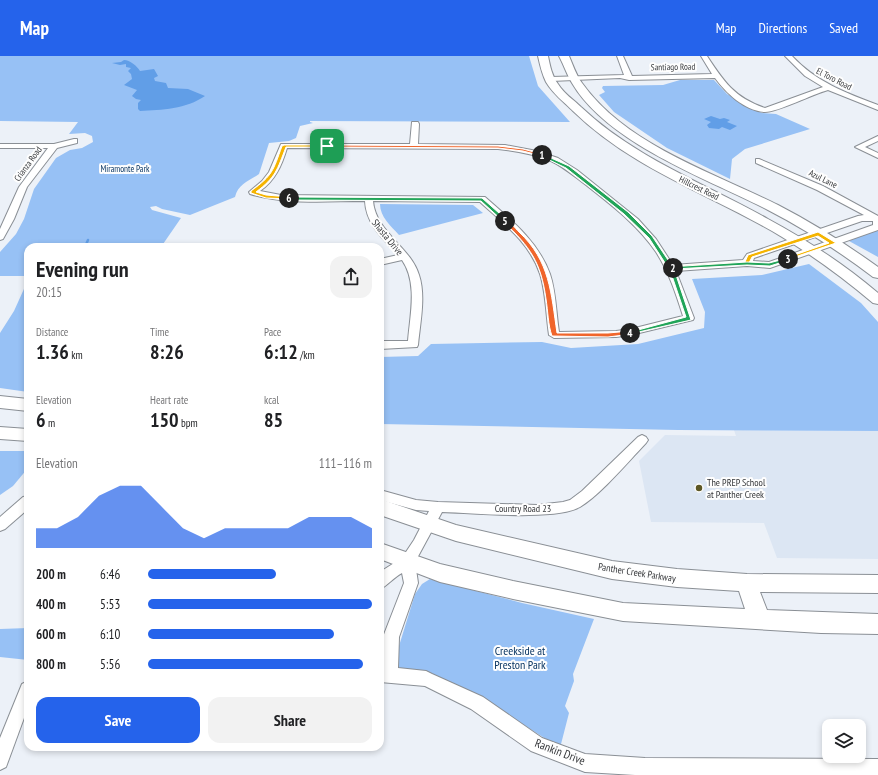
<!DOCTYPE html>
<html lang="en">
<head>
<meta charset="utf-8">
<style>
	body { margin:0; font-family:"PT Sans Narrow",sans-serif; background:#f2f2f2; color:#202124; height:100vh; display:flex; flex-direction:column; font-size:15px; white-space:nowrap }
	* { box-sizing:border-box; margin:0 }
	p { font-size:13px; color:#757577 }
	.icon { flex:none; width:22px; height:22px; fill:none; stroke:currentColor; stroke-width:2; stroke-linecap:round; stroke-linejoin:round }
	.map { position:relative; flex:1; overflow:hidden }
	.panel { position:absolute; left:24px; top:187px; width:360px; height:508px; display:flex; flex-direction:column; background:#fff; border-radius:12px; box-shadow:0 2px 6px #0003 }
	.panel>* { flex:none }
	.tools { position:absolute; left:822px; top:663px; display:grid; gap:8px }
	.tools a { display:grid; place-items:center; width:44px; height:44px; border-radius:8px; background:#fff; box-shadow:0 2px 6px #0003; font-size:20px }
	.pin { position:absolute; display:grid; place-items:center; width:34px; height:34px; color:#fff; margin:-17px; border-radius:8px; box-shadow:0 2px 6px #0006 }
	.km { position:absolute; width:20px; height:20px; margin:-10px; border-radius:50%; background:#222; color:#fff; font-size:11px; line-height:20px; text-align:center }
	.round { display:grid; place-items:center; flex:none; width:42px; height:42px; border-radius:12px; background:#f2f2f2 }
	.overview { display:flex; align-items:center; justify-content:space-between; height:68px; padding:0 12px }
	h1 { font-size:22px; font-weight:600; line-height:30px }
	.metrics { display:grid; grid-template-columns:repeat(3,1fr); gap:6px; height:68px; padding:4px 12px }
	.metrics div { display:grid; align-content:center }
	.metrics b { font-size:20px; font-weight:600 }
	.metrics small { font-size:11px; font-weight:400 }
	.metrics p { font-size:11px }
	.chart { height:112px; padding:8px 12px }
	.chart p { display:flex; justify-content:space-between }
	.chart svg { width:100%; height:72px; margin-top:4px; fill:#2563eb; opacity:.7 }
	.primary-button { display:flex; gap:8px; margin-top:auto; padding:8px 12px }
	.primary-button a { flex:1; height:46px; border-radius:12px; background:#2563eb; color:#fff; font-size:16px; font-weight:600; line-height:46px; text-align:center }
	.primary-button a+a { background:#f2f2f2; color:#202124 }
	ul { padding:0 12px; list-style:none; font-size:13px }
	li { display:grid; grid-template-columns:64px 48px 1fr; align-items:center; height:30px }
	li i { height:10px; border-radius:5px; background:#2563eb }
	header { display:flex; align-items:center; gap:24px; box-sizing:border-box; height:56px; padding:0 20px; background:#2563eb; color:#fff }
	header strong { font-size:19px }
	nav { display:flex; gap:22px; margin-inline-start:auto; font-size:14px }
	.map>svg:first-child { display:block }
</style>
</head>
<body>
<header>
<strong>Map</strong>
<nav><a>Map</a><a>Directions</a><a>Saved</a></nav>
</header>
<div class="map">
<svg width="878" height="719" viewBox="0 0 878 719">
	<rect width="100%" height="100%" fill="#ecf1f8"/>
	<polygon fill="#dce6f3" points="734,374 878,375 878,503 777,502 764,467 651,466 639,405 665,379 736,380"/>
	<g fill="#97c1f5">
		<path d="M0,0H529L538,30L570,66L310,65V66L313,67L300,70L296,82L289,85L269,87L259,118C249,125 238,128 235,141L190,159L162,153L156,150L150,151L152,154L181,162L161,191H28V220H0V196L16,178L24,163L34,133L56,102L70,94L82,92L93,86L92,80L85,77L69,78L78,66L0,65Z"/>
		<polygon points="680,24 714,24 727,38 748,50 762,57 776,58 810,73 745,93 732,103 730,123 667,92 614,56 599,39 605,36 602,32 603,30 663,29"/>
		<path d="M380,148L473,149L483,157L399,179C391,170 380,161 380,148Z"/>
		<polygon points="878,173 878,201 849,185"/>
		<polygon points="809,208 861,247 878,266 878,375 678,374 380,368 380,301 418,300 431,288 542,286 571,292 638,288 704,272 705,256 692,223 762,219"/>
		<polygon points="28,224 28,336 0,332 0,277 14,255"/>
		<polygon points="0,395 28,395 28,412 13,430 0,439"/>
		<polygon points="430,523 522,547 594,563 573,618 574,625 565,650 569,657 560,692 485,644 399,614 396,606 399,590 415,538 422,528"/>
		<polygon points="28,572 28,604 0,601 0,573"/>
	</g>
	<g fill="#619ee7">
		<path d="M124,4C130,4 137,10 140,15L154,13L158,20L154,22L155,25L166,27L168,32L188,33L205,40C186,53 162,54 140,55L138,53V47L141,44L136,43L132,40L137,34L124,29L132,23L131,18L128,15L131,12L126,11V8L120,9L112,7L121,6Z"/>
		<polygon points="711,60 720,63 724,62 730,64 727,66 737,70 730,74 722,71 719,73 709,72 707,69 711,66 704,63"/>
	</g>
	<g fill="none" stroke-linecap="round" stroke-linejoin="round">
		<polyline stroke="#619ee7" stroke-width="2.5" points="85,191 88,184"/>
		<defs>
			<g id="street">
				<path d="M617,0H623L632,20L712,18L701,0H707C724,26 735,42 765,52L823,31L805,20L785,0H792C816,26 846,37 878,49V54L828,34C813,38 776,57 764,56C744,54 726,37 715,22L629,24L620,22L551,25L548,23L551,21L624,19Z"/>
				<path d="M412,66H418L419,68L418,88L505,89L537,95L558,102L577,114L638,163L656,183L673,209L743,204L747,198L858,160L864,159L817,134L756,107V103H759L823,130L878,160V174L770,212L747,210L676,215L694,262L693,264L631,279L616,281L554,282L549,279C546,259 546,237 540,218C530,187 503,167 480,146L373,145C376,177 410,190 419,219C426,240 420,267 418,289L417,291L380,293V285H408C410,259 418,227 402,204L380,209V203L398,199C383,183 366,168 365,145C327,145 286,149 250,138L249,136L262,125L269,116L281,88H410ZM287,92L498,93C516,95 534,98 551,105C564,111 575,121 586,129C611,149 638,169 656,196C669,216 676,238 683,260L631,273L616,275L559,276C556,256 556,236 550,218C538,185 510,163 485,141L281,139L260,135C275,125 282,109 287,92ZM862,165H873V169L769,206L753,205L754,202Z"/>
				<polygon points="878,80 878,85 865,91 878,97 878,102 855,91"/>
				<polygon points="74,83 77,83 77,87 57,92 27,131 14,163 3,183 0,184 0,173 19,131 48,92 0,92 0,88 54,88"/>
				<path d="M642,379L646,381L648,384L646,387C628,406 601,438 580,451C555,465 474,457 442,456L415,506L418,527L399,581L398,612L426,615L432,618L483,641L542,682L585,698L645,702L878,703V719H635L585,716L531,695L471,653L425,630L380,626L383,581L404,527L402,517C394,521 386,531 380,533V516L402,502L414,484L429,455L416,454L380,444V434L416,444L438,446L537,449L563,446L570,444L582,435L638,381Z"/>
				<polygon points="28,440 28,453 5,473 0,475 0,461 23,441"/>
				<polygon points="28,625 28,651 6,711 0,714 0,682 22,628"/>
			</g>
			<g id="secondary">
				<path d="M538,0H548C550,10 552,20 558,28C564,38 574,44 581,51C635,102 704,127 768,163C807,184 844,208 878,237V248L873,247C841,220 808,196 772,175C702,135 632,112 573,55C564,46 553,38 546,26C542,18 540,9 538,0Z"/>
				<path d="M559,0H569C573,9 576,19 582,27C626,89 712,116 778,149C813,167 846,188 878,211V222L873,221C840,196 805,173 768,154C708,123 608,88 572,27C567,19 564,9 559,0Z"/>
				<polygon points="0,340 28,343 28,355 0,352"/>
				<polygon points="0,371 28,373 28,385 0,383"/>
				<polygon points="380,443 456,469 612,505 677,513 747,518 878,519 878,537 760,536 767,554 878,558 878,578 821,577 623,565 513,543 440,526 380,503 380,487 440,508 513,525 623,547 745,553 739,535 677,531 612,523 456,485 380,459"/>
			</g>
		</defs>
		<use href="#street" stroke="#8a8f95" stroke-width="2"/>
		<use href="#secondary" stroke="#8a8f95" stroke-width="2"/>
		<use href="#street" fill="#fff" fill-rule="evenodd"/>
		<use href="#secondary" fill="#fff" fill-rule="evenodd"/>
	</g>
	<polygon fill="#f0652b" stroke="#fff" points="326,89 498,90 523,93 545,99 542,100 523,95 498,92 327,91"/>
	<polygon fill="#22a559" stroke="#fff" points="542,98 569,110 628,156 652,180 672,210 675,211 675,213 669,213 649,182 624,158 566,112 541,100"/>
	<polygon fill="#f5b400" stroke="#fff" points="818,176 836,187 786,204 786,202 829,187 818,180 752,201 749,207 747,209 673,213 670,212 673,210 745,206 748,199"/>
	<polygon fill="#22a559" stroke="#fff" points="788,202 790,203 789,204 770,210 747,209 674,213 691,264 630,278 627,277 686,261 669,211 747,206 769,207"/>
	<path fill="#f0652b" stroke="#fff" d="M505,164C511,166 515,172 519,176C550,205 551,237 557,277H608L630,275L633,277L632,278L608,281L552,280C548,269 548,255 546,243C541,206 530,191 504,166Z"/>
	<polygon fill="#22a559" stroke="#fff" points="287,141 482,142 508,165 504,166 481,145 289,144"/>
	<path fill="#f5b400" stroke="#fff" d="M284,89H327L329,90L327,91H286C277,114 276,121 256,136L266,139L289,141L290,143L266,142L251,137V135C273,119 273,115 282,90Z"/>
	<circle fill="#5c5724" stroke="#fefefe" stroke-width="1.5" cx="699" cy="432" r="4"/>
	<g text-anchor="middle" stroke-width="4" stroke-linejoin="round" paint-order="stroke">
		<g font-size="9" fill="#35373a" stroke="#fefefe">
			<text transform="translate(673 11) rotate(-1)" y="3">Santiago Road</text>
			<text transform="translate(834 23) rotate(27)" y="3">El Toro Road</text>
			<text transform="translate(28 108) rotate(-54)" y="3">Crianza Road</text>
			<text transform="translate(823 123) rotate(26)" y="3">Azul Lane</text>
			<text transform="translate(699 132) rotate(26)" y="3">Hillcrest Road</text>
		</g>
		<g font-size="9" fill="#093562" stroke="#fefefe">
			<text x="125" y="116">Miramonte Park</text>
		</g>
		<g font-size="10" fill="#35373a" stroke="#fefefe">
			<text transform="translate(388 181) rotate(51)" y="4">Shasta Drive</text>
			<text x="523" y="456">Country Road 23</text>
			<text transform="translate(637 516) rotate(9)" y="4">Panther Creek Parkway</text>
		</g>
		<g font-size="10" fill="#35373a" stroke="#fefefe" text-anchor="start">
			<text x="707" y="430">The PREP School<tspan x="707" dy="12">at Panther Creek</tspan></text>
		</g>
		<g font-size="12" fill="#093562" stroke="#fefefe">
			<text x="520" y="599">Creekside at<tspan x="520" dy="14">Preston Park</tspan></text>
		</g>
		<g font-size="12" fill="#35373a" stroke="#fefefe">
			<text transform="translate(560 696) rotate(21)" y="4">Rankin Drive</text>
		</g>
	</g>
</svg>
<div class="tools">
<a><svg class="icon" aria-label="layers" viewBox="0 0 24 24"><path d="M12 4l9 5-9 5-9-5zM3 14l9 5 9-5"/></svg></a>
</div>
<div class="pin" style="left:327px;top:90px;background:#1e9e55"><svg class="icon" aria-label="arrive" viewBox="0 0 24 24"><path d="M6 21V4h12l-3 4 3 4H6"/></svg></div>
<b class="km" style="left:542px;top:99px">1</b>
<b class="km" style="left:673px;top:212px">2</b>
<b class="km" style="left:788px;top:203px">3</b>
<b class="km" style="left:630px;top:277px">4</b>
<b class="km" style="left:505px;top:165px">5</b>
<b class="km" style="left:289px;top:142px">6</b>
<section class="panel">
<div class="overview"><div><h1>Evening run</h1><p>20:15</p></div><a class="round"><svg class="icon" aria-label="share" viewBox="0 0 24 24"><path d="M12 15V3M7 8l5-5 5 5M5 13v7h14v-7"/></svg></a></div>
<div class="metrics">
<div><p>Distance</p><b>1.36<small> km</small></b></div>
<div><p>Time</p><b>8:26</b></div>
<div><p>Pace</p><b>6:12<small> /km</small></b></div>
</div>
<div class="metrics">
<div><p>Elevation</p><b>6<small> m</small></b></div>
<div><p>Heart rate</p><b>150<small> bpm</small></b></div>
<div><p>kcal</p><b>85</b></div>
</div>
<div class="chart"><p><span>Elevation</span>111–116 m</p>
<svg viewBox="0 0 160 44" preserveAspectRatio="none"><path d="M0 44V32L10 32L20 25L30 12L40 6L50 6L60 19L70 32L80 38L90 32L100 32L110 32L120 32L130 25L140 25L150 25L160 32V44z"/></svg>
</div>
<ul>
<li><b>200 m</b>6:46<i style="width:57%"></i></li>
<li><b>400 m</b>5:53<i style="width:100%"></i></li>
<li><b>600 m</b>6:10<i style="width:83%"></i></li>
<li><b>800 m</b>5:56<i style="width:96%"></i></li>
</ul>
<div class="primary-button"><a>Save</a><a>Share</a></div>
</section>
</div>
</body>
</html>
